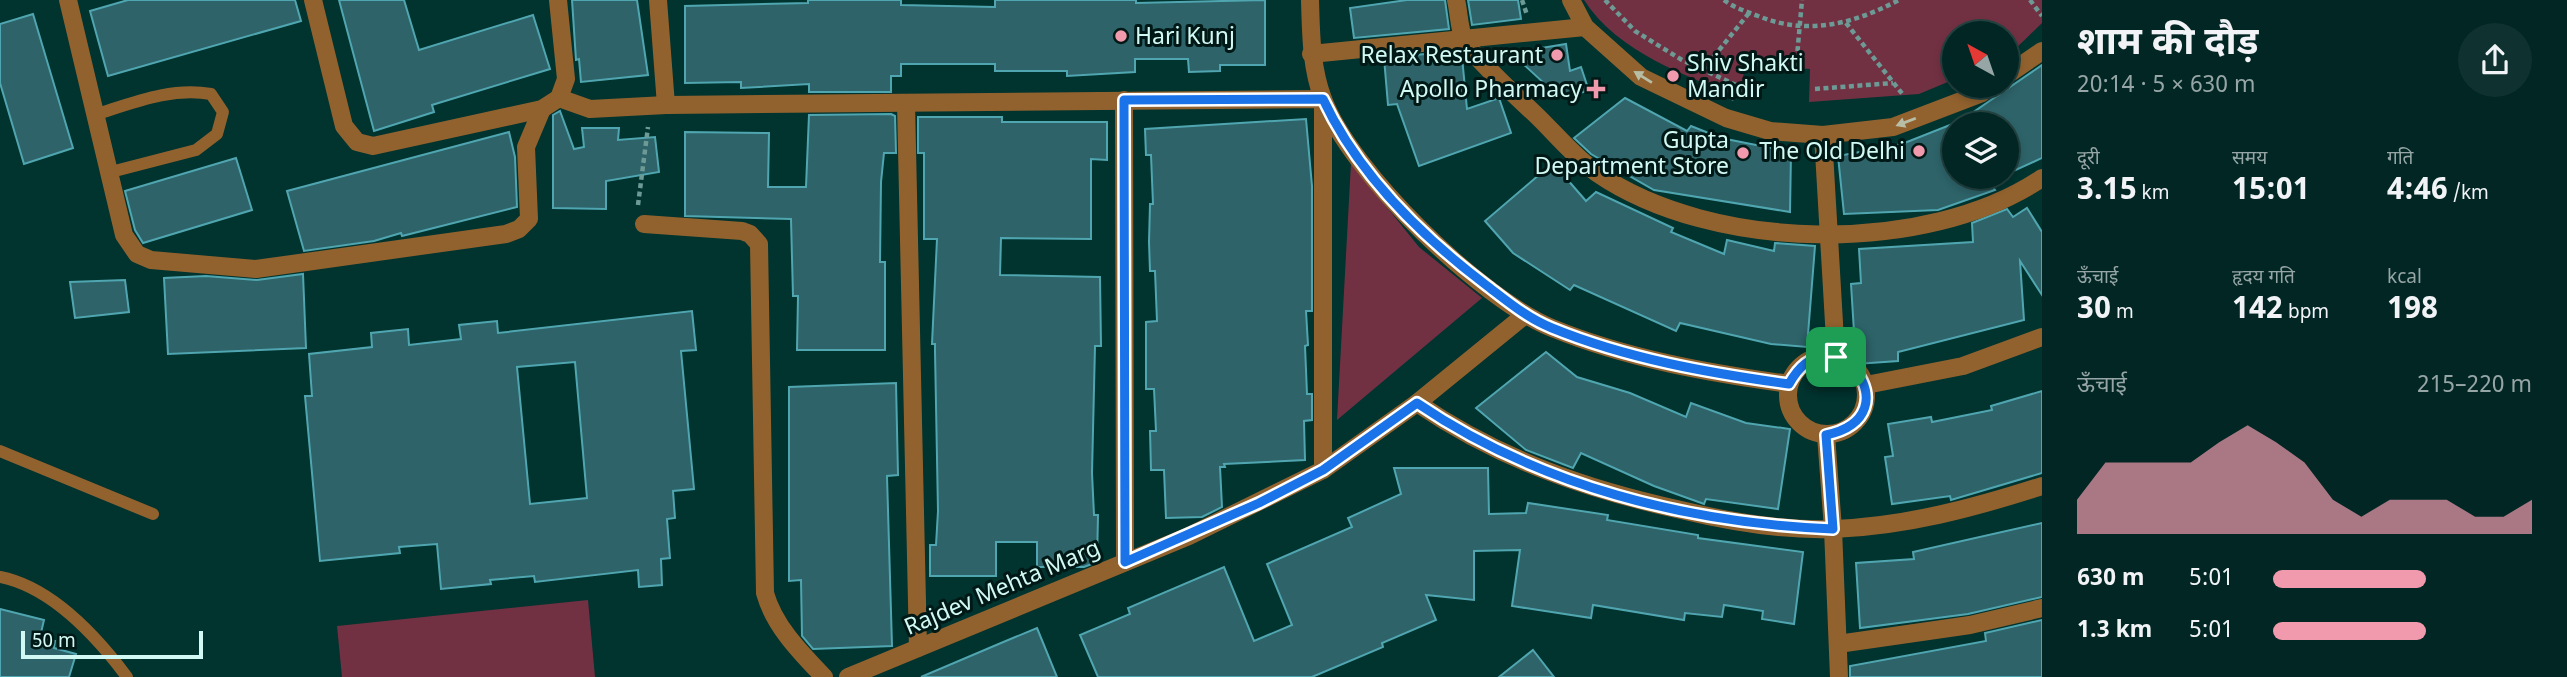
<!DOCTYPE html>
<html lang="hi">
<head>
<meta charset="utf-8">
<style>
	body { margin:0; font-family:Georgia,"Noto Sans Devanagari",serif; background:#0f3230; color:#f1f3f6; height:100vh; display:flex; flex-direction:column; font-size:26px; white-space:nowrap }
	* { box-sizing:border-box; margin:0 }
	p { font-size:23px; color:#96a5a6 }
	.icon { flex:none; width:38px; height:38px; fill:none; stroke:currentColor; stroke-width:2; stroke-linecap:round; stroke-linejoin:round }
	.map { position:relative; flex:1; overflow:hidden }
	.sheet { display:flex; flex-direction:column; background:#012623; width:525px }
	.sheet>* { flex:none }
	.needle { width:46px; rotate:320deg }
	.tools { position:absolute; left:1942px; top:21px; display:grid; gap:14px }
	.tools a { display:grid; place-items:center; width:77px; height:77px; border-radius:50%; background:#012623; box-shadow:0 4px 10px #0003,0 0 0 2px #234341; font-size:35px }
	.scale { position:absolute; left:21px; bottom:18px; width:182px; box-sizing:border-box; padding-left:7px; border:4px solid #d2f9f4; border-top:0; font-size:19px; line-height:24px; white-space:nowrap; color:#d2f9f4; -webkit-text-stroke:5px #001816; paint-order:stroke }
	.pin { position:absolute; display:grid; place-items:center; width:60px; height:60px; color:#fff; margin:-30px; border-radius:14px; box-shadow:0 4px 10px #0006 }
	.round { display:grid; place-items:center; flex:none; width:74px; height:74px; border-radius:37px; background:#0f3230 }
	.overview { display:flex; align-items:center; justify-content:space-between; height:119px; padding:0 35px }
	h1 { font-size:38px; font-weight:700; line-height:52px }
	.stats { display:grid; grid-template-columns:repeat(3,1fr); gap:10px; height:119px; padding:7px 35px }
	.stats div { display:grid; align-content:center }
	.stats b { font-size:30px; font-weight:700 }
	.stats small { font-size:19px; font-weight:400 }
	.stats p { font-size:19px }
	.chart { height:196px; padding:14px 35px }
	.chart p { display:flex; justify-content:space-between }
	.chart svg { width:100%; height:126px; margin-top:7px; fill:#f29aad; opacity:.7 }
	ul { padding:0 35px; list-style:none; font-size:23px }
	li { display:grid; grid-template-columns:112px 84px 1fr; align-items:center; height:52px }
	li i { height:18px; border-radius:9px; background:#f29aad }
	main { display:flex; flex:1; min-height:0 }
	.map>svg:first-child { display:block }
</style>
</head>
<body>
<main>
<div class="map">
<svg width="2042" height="677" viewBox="0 0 2042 677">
	<rect width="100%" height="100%" fill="#01332f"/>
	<g fill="#713142">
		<path d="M1584,0H2042V23L2007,57V33H1955V79L1919,94L1809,102L1810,69L1744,65L1742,99C1686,75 1618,53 1584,0Z"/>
		<polygon points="1351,163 1419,247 1482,298 1337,420"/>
		<polygon points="588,600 595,677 342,677 337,626"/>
	</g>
	<g fill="#2d6369" stroke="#50a6b0" stroke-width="2" fill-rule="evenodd">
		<polygon points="128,0 295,0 301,21 108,76 90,11"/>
		<polygon points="339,0 404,0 419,50 533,15 550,69 432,105 434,112 374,131"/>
		<polygon points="572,0 637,0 648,75 581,82 579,59 576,60"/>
		<polygon points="808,0 901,0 901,5 995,7 995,0 1136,0 1136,3 1265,0 1265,65 1220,65 1220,71 1189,72 1188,59 1135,59 1135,72 1067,76 1067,71 995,71 995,64 901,64 901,76 891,76 891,92 809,92 809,84 741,88 741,82 685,83 685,6 808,3"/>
		<polygon points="1407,0 1445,0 1449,29 1354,38 1350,8"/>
		<polygon points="1468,0 1518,0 1521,19 1472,25"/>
		<polygon points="33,14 73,148 24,164 0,83 0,24"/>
		<polygon points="1566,44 1570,71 1581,67 1589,91 1559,97 1521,62 1531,61 1529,50"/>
		<polygon points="1457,51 1462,57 1467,109 1499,98 1511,133 1419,166 1397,104 1388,105 1384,58"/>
		<polygon points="2042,65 2042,158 2007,174 2007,124 1956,124"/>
		<polygon points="1625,98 1687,131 1691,126 1721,138 1791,152 1790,212 1654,190 1591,154 1574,138"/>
		<polygon points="560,111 574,149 584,147 582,128 619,128 618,140 655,137 659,172 606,181 606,209 553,208 553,115"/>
		<polygon points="891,114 895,116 896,153 884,153 881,182 880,262 885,262 885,350 797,350 798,296 793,296 791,219 685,216 685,132 769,133 768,187 806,187 809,115"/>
		<polygon points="918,117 1002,117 1002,122 1107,122 1107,160 1091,159 1091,239 1001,238 1000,275 1100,277 1101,346 1095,346 1092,473 1094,515 1098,515 1097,562 1084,567 1037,567 1037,542 996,542 996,576 930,576 930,545 936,545 938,511 935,351 935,344 932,344 937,239 924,239 924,153 918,153"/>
		<polygon points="1306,119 1312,186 1312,311 1306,311 1308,345 1305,346 1307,394 1312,394 1312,420 1304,421 1305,460 1224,464 1225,467 1220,467 1222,507 1202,517 1166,518 1164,470 1151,470 1150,431 1156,431 1154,389 1146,389 1146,322 1157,321 1155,271 1150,271 1149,242 1150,204 1153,204 1151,155 1146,155 1145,129"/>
		<polygon points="1955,123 1955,177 1986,177 1995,190 1938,210 1844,214 1838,156 1902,144"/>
		<polygon points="509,132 515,157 517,207 402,236 401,233 374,241 304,251 287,191"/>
		<polygon points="236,158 252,210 143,243 135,230 125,191"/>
		<polygon points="1553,163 1586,201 1596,192 1673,228 1671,232 1724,254 1727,240 1774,251 1775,243 1815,246 1807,347 1771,344 1680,323 1676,331 1574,285 1570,290 1513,253 1485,221"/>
		<polygon points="2027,208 2042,232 2042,295 2020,261 2024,320 1898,352 1898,361 1856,364 1851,284 1861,283 1859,249 1973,242 1972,223 2007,209 2013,217"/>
		<polygon points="303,274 306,348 168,354 164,278 206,276 257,280"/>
		<polygon points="125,280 129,312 75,318 70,282"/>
		<path d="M692,311L696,350L681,351L694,489L673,491L675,518L667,519L670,558L661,559L662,585L639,587L638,570L535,582L534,576L490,580L491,584L441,589L437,544L399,547L400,553L320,561L305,396H312L309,354L372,347L371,333L408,329L409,345L461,339L459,325L497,321L498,333ZM575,362L587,498L530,504L517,367Z"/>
		<polygon points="1546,352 1577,377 1630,393 1686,417 1691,403 1746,423 1790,429 1778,509 1706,499 1704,504 1654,486 1581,453 1573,468 1526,450 1476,408"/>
		<polygon points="896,383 898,475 887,476 892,646 813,649 802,636 801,580 789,581 789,387"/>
		<polygon points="2042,391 2042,473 1951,500 1950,496 1892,504 1885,457 1893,456 1888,424 1931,417 1932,422 1992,410 1991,406"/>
		<polygon points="1394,468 1488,468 1489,514 1526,513 1528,503 1608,515 1607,520 1698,535 1698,538 1803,552 1794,624 1762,619 1763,611 1724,605 1722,617 1685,613 1684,620 1593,605 1591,618 1512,606 1520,550 1474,551 1474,600 1426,595 1436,620 1382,643 1383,647 1312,677 1098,677 1080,635 1130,614 1128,608 1224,567 1254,641 1292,625 1267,564 1352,527 1348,518 1401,494"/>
		<polygon points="2042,523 2042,597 1968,614 1860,628 1856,563 1914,559 1913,552"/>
		<polygon points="0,609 44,620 40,637 55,641 54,648 76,654 69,677 0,677"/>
		<polygon points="2042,620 2042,677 1850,677 1850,666 1986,641 1985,633"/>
		<polygon points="1037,628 1057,677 921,677 1001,643"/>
		<polygon points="1533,650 1554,677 1499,677"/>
	</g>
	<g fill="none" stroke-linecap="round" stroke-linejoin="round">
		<g stroke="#6d9a95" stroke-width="4.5" stroke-dasharray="5 3.5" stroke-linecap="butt">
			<polyline points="1522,0 1527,15"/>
			<polyline points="1605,0 1635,31 1682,60 1736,85 1731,100"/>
			<path d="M1724,0C1734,8 1746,11 1758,16C1808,36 1853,24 1899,0"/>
			<polyline points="2030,0 2042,16"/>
			<polyline points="1846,23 1904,96"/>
			<polyline points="1796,68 1802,0"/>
			<polyline points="1703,70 1749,13"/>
			<polyline points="1815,89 1893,83"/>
			<polyline points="638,205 648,127"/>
		</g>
		<g stroke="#92622e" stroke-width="12">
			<path d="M94,115C133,103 170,87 211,94L223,112L217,134L196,150L107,173"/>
			<polyline points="0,451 153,514"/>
			<path d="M0,577C51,587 97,637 127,677"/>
		</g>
		<g stroke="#92622e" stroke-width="18">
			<polyline points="68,0 124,235 137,254 151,260 256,269 506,234 519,229 529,219 526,147 542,109"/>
			<polyline points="313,0 344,126 357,142 373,146 542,109 559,98 566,79 558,0"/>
			<polyline points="658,0 666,105"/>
			<path d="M1456,0C1459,12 1459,31 1465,42C1474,57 1520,100 1535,114C1555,133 1574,157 1597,173C1712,252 1926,256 2042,178"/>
			<polyline points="1571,0 1585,27 1641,77 1726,118 1770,131 1823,135 1893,127 1982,93 1992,86"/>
			<polyline points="1311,54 1585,27"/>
			<polyline points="2007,75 2042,51"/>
			<polyline points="559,98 590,109 666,105 1323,99 1323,470"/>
			<polyline points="1124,100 1125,562"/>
			<polyline points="906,103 918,648"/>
			<polyline points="1823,135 1836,357"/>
			<path d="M644,224L742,231L750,234L759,244L765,593C774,626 801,653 824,677"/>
			<path d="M1417,403C1499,459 1585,489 1681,510C1731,522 1783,531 1834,529C1906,526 1974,508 2042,486"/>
			<polyline points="1838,644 1970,625 2042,608"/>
		</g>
		<g stroke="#92622e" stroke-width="18">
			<path d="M1310,0C1311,34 1311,67 1323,99C1350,172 1481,299 1552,328C1628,359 1709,373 1789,384"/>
			<circle cx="1827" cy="395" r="39"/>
			<polyline points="1866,385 1963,366 2042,337"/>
			<polyline points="1826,435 1833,529 1839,677"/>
			<polyline points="848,677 1189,536 1323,470 1417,403 1525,315"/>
		</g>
	</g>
	<defs><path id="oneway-solid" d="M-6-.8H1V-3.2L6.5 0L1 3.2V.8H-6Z" transform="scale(1.75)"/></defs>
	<g fill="#b8bda5">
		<use href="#oneway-solid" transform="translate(1643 77) rotate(-148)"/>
		<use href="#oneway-solid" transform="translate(1906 122) rotate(159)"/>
	</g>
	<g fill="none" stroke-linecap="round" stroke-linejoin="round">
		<defs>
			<path id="route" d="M1323,99C1358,174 1420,235 1486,285C1507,301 1527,318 1552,328C1628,359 1709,373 1789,384C1831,306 1917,416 1826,435L1833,529C1687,523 1539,486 1417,403L1323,470L1259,503L1125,562L1124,100Z"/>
		</defs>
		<use href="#route" stroke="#fff" stroke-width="14"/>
		<use href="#route" stroke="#1a73e8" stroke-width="9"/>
	</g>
	<g fill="#f29aad" stroke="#001816" stroke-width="2.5">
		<circle cx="1121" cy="36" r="7"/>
		<circle cx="1557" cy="55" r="7"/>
		<circle cx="1673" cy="76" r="7"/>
		<path d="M1592.5 78.5h7v7h7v7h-7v7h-7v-7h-7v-7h7z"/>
		<circle cx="1919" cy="151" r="7"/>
		<circle cx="1743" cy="153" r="7"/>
	</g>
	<g text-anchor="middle" stroke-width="6" stroke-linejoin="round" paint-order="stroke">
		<g font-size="23" fill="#d2f9f4" stroke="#001816" text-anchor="end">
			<text x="1135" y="44" text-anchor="start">Hari Kunj</text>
			<text x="1543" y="63">Relax Restaurant</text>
			<text x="1687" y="71" text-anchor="start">Shiv Shakti<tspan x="1687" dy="26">Mandir</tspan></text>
			<text x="1582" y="97">Apollo Pharmacy</text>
			<text x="1729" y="148">Gupta<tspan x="1729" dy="26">Department Store</tspan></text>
			<text x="1905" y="159">The Old Delhi</text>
		</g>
		<g font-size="23" fill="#d2f9f4" stroke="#001816">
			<text transform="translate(1002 587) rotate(-23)" y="8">Rajdev Mehta Marg</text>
		</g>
	</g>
</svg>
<div class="tools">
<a><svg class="needle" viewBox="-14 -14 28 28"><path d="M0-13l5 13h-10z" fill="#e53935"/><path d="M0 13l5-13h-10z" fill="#96a5a6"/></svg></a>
<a><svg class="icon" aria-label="layers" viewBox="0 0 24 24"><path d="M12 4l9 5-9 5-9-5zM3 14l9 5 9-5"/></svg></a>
</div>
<div class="scale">50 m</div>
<div class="pin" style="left:1836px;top:357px;background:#1e9e55"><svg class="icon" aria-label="arrive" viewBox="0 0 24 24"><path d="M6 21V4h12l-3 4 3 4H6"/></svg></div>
</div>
<section class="sheet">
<div class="overview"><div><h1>शाम की दौड़</h1><p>20:14 · 5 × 630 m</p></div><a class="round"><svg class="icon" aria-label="share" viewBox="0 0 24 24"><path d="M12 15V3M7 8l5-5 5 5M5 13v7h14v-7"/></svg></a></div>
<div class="stats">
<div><p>दूरी</p><b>3.15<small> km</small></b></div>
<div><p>समय</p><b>15:01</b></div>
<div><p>गति</p><b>4:46<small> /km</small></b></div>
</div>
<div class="stats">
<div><p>ऊँचाई</p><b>30<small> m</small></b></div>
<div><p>हृदय गति</p><b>142<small> bpm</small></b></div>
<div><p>kcal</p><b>198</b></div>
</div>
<div class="chart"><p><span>ऊँचाई</span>215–220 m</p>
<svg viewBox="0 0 160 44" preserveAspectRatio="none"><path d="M0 44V32L10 19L20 19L30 19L40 19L50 12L60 6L70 12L80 19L90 32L100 38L110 32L120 32L130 32L140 38L150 38L160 32V44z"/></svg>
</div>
<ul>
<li><b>630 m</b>5:01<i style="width:59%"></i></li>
<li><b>1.3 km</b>5:01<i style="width:59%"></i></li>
</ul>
</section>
</main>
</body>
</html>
